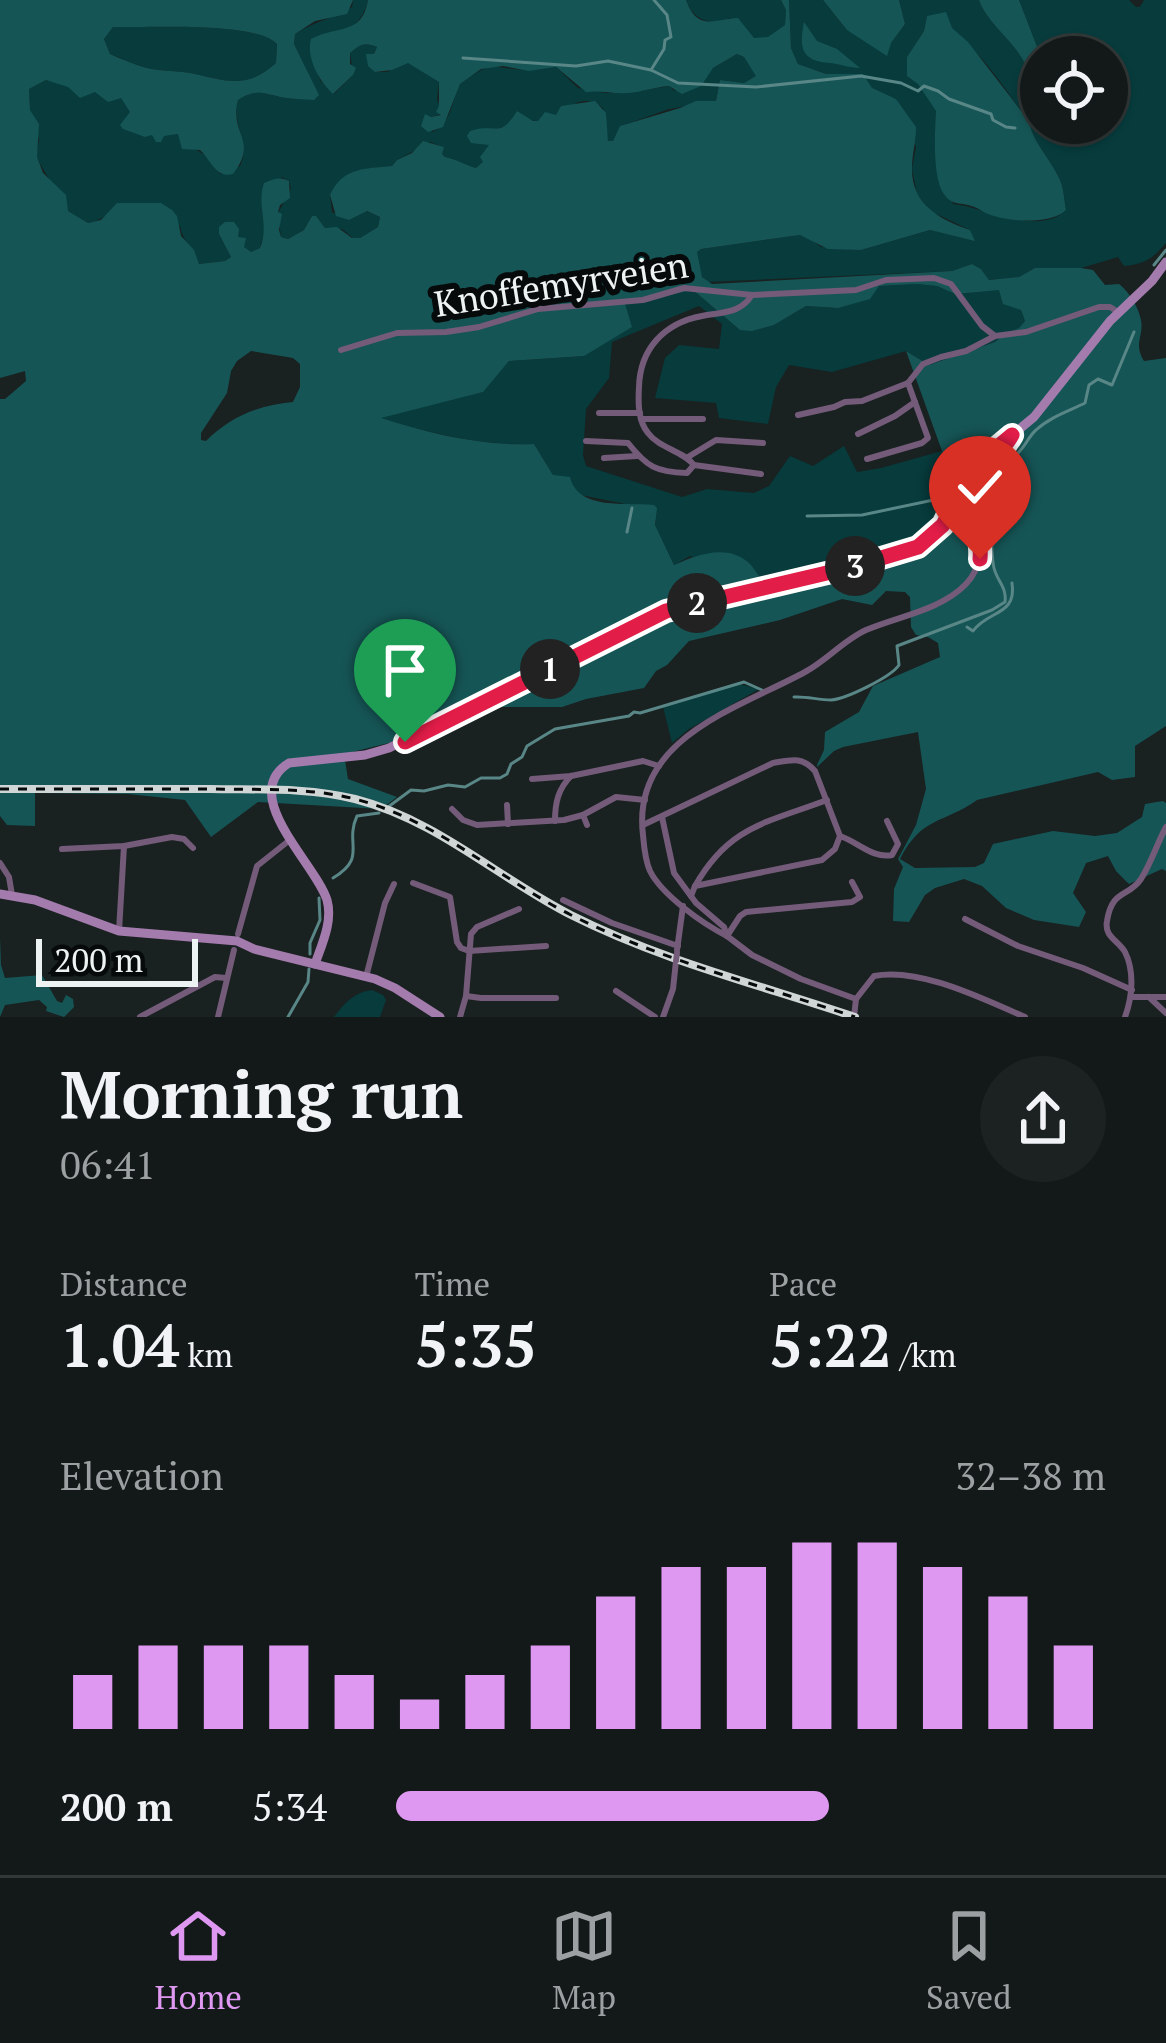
<!DOCTYPE html>
<html lang="en">
<head>
<meta charset="utf-8">
<style>
	body { margin:0; font-family:"PT Serif",serif; background:#1c2222; color:#f1f3f6; height:100vh; display:flex; flex-direction:column; font-size:45px; white-space:nowrap }
	* { box-sizing:border-box; margin:0 }
	p { font-size:39px; color:#9da0a2 }
	.icon { flex:none; width:66px; height:66px; fill:none; stroke:currentColor; stroke-width:2; stroke-linecap:round; stroke-linejoin:round }
	.map { position:relative; height:1017px; overflow:hidden }
	.details { display:flex; flex-direction:column; background:#131919; flex:1 }
	.details>* { flex:none }
	.controls { position:absolute; left:1020px; top:36px; display:grid; gap:24px }
	.controls a { display:grid; place-items:center; width:108px; height:108px; border-radius:50%; background:#131919; box-shadow:0 3px 9px #0004,0 0 0 3px #323838; font-size:60px }
	.scale { position:absolute; left:36px; bottom:30px; width:162px; box-sizing:border-box; padding-left:12px; border:6px solid #edf3f3; border-top:0; font-size:33px; line-height:42px; white-space:nowrap; color:#edf3f3; -webkit-text-stroke:9px #070a0a; paint-order:stroke }
	.pin { position:absolute; display:grid; place-items:center; width:102px; height:102px; color:#fff; margin:-123px -51px; border-radius:50% 50% 50% 0; rotate:-45deg; box-shadow:0 0 12px #0007 }
	.pin .icon { rotate:45deg }
	.km { position:absolute; width:60px; height:60px; margin:-30px; border-radius:50%; background:#222; color:#fff; font-size:33px; line-height:60px; text-align:center }
	.round { display:grid; place-items:center; flex:none; width:126px; height:126px; border-radius:63px; background:#1c2222 }
	.head { display:flex; align-items:center; justify-content:space-between; height:204px; padding:0 60px }
	h1 { font-size:66px; font-weight:700; line-height:90px }
	.figures { display:grid; grid-template-columns:repeat(3,1fr); gap:18px; height:204px; padding:12px 60px }
	.figures div { display:grid; align-content:center }
	.figures b { font-size:60px; font-weight:700 }
	.figures small { font-size:33px; font-weight:400 }
	.figures p { font-size:33px }
	.chart { height:336px; padding:24px 60px }
	.chart p { display:flex; justify-content:space-between }
	.chart svg { width:100%; height:216px; margin-top:12px; stroke:#df98f1; stroke-width:6 }
	ul { padding:0 60px; list-style:none; font-size:39px }
	li { display:grid; grid-template-columns:192px 144px 1fr; align-items:center; height:90px }
	li i { height:30px; border-radius:15px; background:#df98f1 }
	.dock { display:flex; justify-content:space-around; align-items:center; height:168px; border-top:3px solid #323838; background:#131919; font-size:33px; color:#9da0a2 }
	.dock a { display:grid; justify-items:center; gap:6px }
	.dock .on { color:#df98f1 }
	.map>svg:first-child { display:block }
</style>
</head>
<body>
<div class="map">
<svg width="1166" height="1017" viewBox="0 0 1166 1017">
	<rect width="100%" height="100%" fill="#192121"/>
	<g fill="#073b3c" fill-rule="evenodd">
		<path d="M353,0H368C363,27 334,40 313,56L320,80L334,94L353,75L350,52C360,44 365,42 377,47L374,54H367L375,72H387L408,62L439,82L437,99L442,114L431,117L432,132C452,123 451,102 460,84C495,59 488,68 525,70C535,71 546,68 556,67L578,88L606,93L633,92L670,86L674,91L737,54L744,57L757,76L744,83L720,80L716,101L669,109L621,126L613,141H608L603,108C575,86 562,123 536,121C530,121 522,115 517,111L508,126L496,129L484,162L476,168C464,166 457,159 445,157L442,154L443,147L430,142L397,160L392,166L350,173L330,195L332,212L349,220L366,211L380,217L378,227L360,238H353L342,229L325,228L316,217L312,216L304,230L288,239L281,237L278,213L291,189L289,181L282,177L262,210L266,227L260,248L251,252L219,234L231,257L225,261L198,264C194,249 182,241 180,226C159,215 138,196 115,210C104,216 100,221 88,223L68,211L36,157L39,140L30,110L29,89L46,80L121,98L152,135L178,134L193,148L207,156L220,174L240,166C251,142 231,124 238,100C255,89 262,93 280,97C291,99 303,99 314,99L318,94L294,44L295,34C314,22 333,18 352,7Z"/>
		<path d="M686,0H781L786,10L785,25L768,38H753L744,27L730,18C711,27 693,20 686,0Z"/>
		<path d="M789,0H823L847,30L891,43L905,24L899,0H979C986,20 1005,34 1017,51C1026,63 1030,76 1041,86V123H1107V57H1041L1019,0H1129L1136,7H1140L1144,0H1166V243C1152,259 1145,264 1124,266L1118,257L1081,268H1035L1019,277L989,280L981,269L972,264L952,271L707,282C698,274 697,264 697,252L701,249L800,235L809,238L821,247L861,250L930,230L974,240L970,230L930,211L917,194L912,169L916,147L896,99L798,64L791,48ZM927,16C976,40 997,79 1029,121C1033,143 1050,158 1059,178C1064,187 1064,200 1066,210C1038,237 985,207 953,204L935,131L937,111L918,84L907,57L924,31Z"/>
		<path d="M113,27C148,28 256,21 277,44L276,63C249,88 228,82 195,74C179,70 162,72 147,68C134,65 122,58 110,54L104,39Z"/>
		<path d="M917,284L937,286L955,294L1000,289L1021,310L1025,321L1019,328L1006,333L995,342L929,365L906,351L832,372L789,365L776,387L768,424L719,418L716,403L655,398L665,358L679,345L719,349L722,324L699,306L612,342L609,378L586,409L583,455L586,466L682,497L707,489L754,493L769,486L790,456L813,466L844,446L857,472L881,468L942,451L958,481C955,488 954,495 952,502C948,521 933,534 919,546L765,587L690,556L674,565L655,525L656,520L625,504L581,495L553,475L534,444C479,446 431,433 378,418L482,392L509,361L584,356L625,303L693,290L740,330L774,325L806,306L838,308L879,286Z"/>
		<polygon points="739,684 759,689 689,729 672,743 663,707"/>
		<path d="M372,990L383,995L386,1000L380,1017H334C344,1003 355,992 372,990Z"/>
	</g>
	<g fill="#165556" fill-rule="evenodd">
		<path d="M0,0H353L347,14L315,21L295,34L294,44L319,95L314,100C303,99 291,99 280,97C262,93 255,89 238,100C229,134 259,140 233,174C216,179 211,160 200,150L182,149L178,134L164,136L161,142H156L152,135L145,137L123,129L120,125L130,112L121,98L108,102L95,92L80,98L68,87L46,80L29,89L30,110L39,124L37,157L43,173L66,195L68,211L88,223L101,220L117,203H161L172,210L177,216L181,236L194,250L199,264L225,261L231,257L219,234V227L225,222H234L239,229L238,237L246,238L244,247L251,252L260,248C270,224 256,207 264,183C274,179 280,176 289,181L290,198L280,205L278,212L282,214L279,230L281,237L288,239L304,230L312,216H316L325,228L337,227L352,238H360L378,227L380,217L367,211L349,220L336,216L330,195C343,167 364,169 392,166L397,160L412,153L423,141L444,147L442,154L445,157C457,159 464,165 476,168L483,162L480,157L489,145L471,143L467,136L470,131C496,122 499,140 517,111L533,121H538L545,112L556,115L561,106L595,101L606,113L608,141H613L620,126L680,108L696,101H716L720,80L744,83L756,76L744,57L737,54L713,68L701,86L682,94L669,86C655,87 642,92 628,93C613,94 600,90 586,92L556,67L529,71L503,66L481,69L460,84L443,127L428,132L421,126L425,114L431,117L441,115L436,112L439,106V82L408,63L392,70L375,72L368,66L366,54H374L377,47C365,42 360,44 350,53V64L356,68L353,75L333,94C319,81 306,58 311,39C337,25 362,36 368,0H686C698,32 714,19 738,18L754,38L768,37L785,25L786,10L781,0H789L791,48L798,64L826,74H863L872,88L896,99L916,127C916,141 912,154 912,168C911,204 940,220 970,230L975,241L930,230L861,250L828,249L800,235L701,249L697,252L702,277L712,284L952,271L972,264L981,269L989,280L1019,277L1035,268H1081L1093,270L1105,285L1119,284C1129,292 1138,306 1141,320C1144,337 1133,343 1144,361L1166,358V726L1135,746V777L1112,780L1098,772L977,800C943,824 922,816 900,859L915,868L975,867L984,863L993,844L1053,831L1095,836L1117,833L1142,817L1145,804L1163,801L1166,803V871L1162,869L1129,884L1116,871L1108,856L1086,863L1073,893L1086,912L1079,927L1034,920L1006,908L982,886L964,879L935,888L925,895L909,922L893,921L894,889L903,867L898,859L916,825L926,789L918,732L843,747L834,751L817,767V765L824,750L825,732L859,712L873,686L940,657L938,643L928,637L916,635L911,627L910,597L905,592L886,591L872,605L842,599L780,620L689,641L667,665L656,671L644,688L586,699L562,707H471L409,738L344,754L348,779L397,797L381,809L258,802L211,837L185,800L128,794L35,793V826L7,825L0,816V399H5L26,381L25,371L0,378ZM113,27C148,28 256,21 277,44L276,63C249,88 228,82 195,74C179,70 162,72 147,68C135,65 122,59 110,54L104,39ZM917,284L937,286L955,294L999,290L1003,304L1021,310L1025,321L1019,328L1006,333L995,342L929,365L906,351L942,451L958,481L952,494V507L930,539L861,566L766,587C761,580 755,569 749,563C727,543 696,555 674,565L655,525L657,508L654,505C627,502 578,511 570,477L553,475L534,444C480,446 432,434 381,418L483,392L509,361L584,356L632,327L625,304L693,290L740,330L752,331L774,325L806,306L838,308L870,299L879,286ZM251,351L293,358L300,364V387L293,402C259,405 230,417 206,441L201,440V433L227,393L231,371L237,361Z"/>
		<polygon points="823,0 899,0 905,24 891,43 887,56 847,30"/>
		<path d="M979,0H1019L1041,57V86C1030,76 1026,63 1017,51C1005,34 986,20 979,0Z"/>
		<path d="M946,12L952,28L968,42L1029,121C1033,143 1050,158 1059,178C1064,187 1064,200 1066,210C1052,224 1013,222 994,216C985,214 978,207 968,205C958,203 950,204 944,194C932,177 935,132 936,111L918,84L907,76V57L924,31L927,16Z"/>
		<path d="M804,22L817,41L837,49L860,68C850,68 840,64 830,63C801,61 799,48 804,22Z"/>
		<polygon points="0,937 1,965 5,978 42,975 57,1001 62,1003 66,995 73,999 74,1007 64,1017 46,1011 47,1007 39,1000 5,1005 0,1017"/>
	</g>
	<g fill="none" stroke-linecap="round" stroke-linejoin="round">
		<g stroke="#598686" stroke-width="3">
			<polyline points="654,0 667,15 671,37 665,40 664,49 651,70 678,83 756,87 861,76 901,83 918,91 924,86 938,91 949,99 991,114 993,120 1006,127 1015,128"/>
			<polyline points="463,58 576,66 608,61 651,70"/>
			<polyline points="1154,265 1166,250"/>
			<polyline points="807,516 862,515 943,498"/>
			<polyline points="627,532 632,508"/>
			<path d="M967,627L973,631C988,610 1017,616 1012,583"/>
			<path d="M794,697C806,696 818,700 831,700C846,699 891,677 899,665L897,646L992,610L1005,602C1007,587 997,581 994,568C991,556 993,543 990,531C978,480 986,485 1019,452C1026,445 1029,436 1036,430C1050,417 1069,411 1085,403L1089,385L1098,379L1112,385L1134,332"/>
			<polyline points="388,807 411,790 424,791 448,785 465,787 481,778 500,778 507,774 511,764 522,757 527,746 555,729 629,716 634,712 640,713 744,682 762,690"/>
			<path d="M333,878C368,857 344,844 357,816L379,813"/>
			<polyline points="310,954 310,943 320,920 319,898"/>
			<polyline points="288,1017 308,982 309,969"/>
		</g>
		<g stroke="#735b79" stroke-width="6">
			<path d="M752,295C740,314 722,312 702,316C664,323 640,349 639,387C638,403 638,421 648,433C660,449 682,450 694,465L761,474"/>
			<polyline points="341,350 397,333 446,332 479,327 538,309 643,300 684,288 752,295 856,290 886,280 934,278 951,284 982,326 995,336"/>
			<polyline points="908,383 923,364 941,357 966,351 995,336 1026,332 1099,307 1110,307 1118,312"/>
			<polyline points="599,413 640,413"/>
			<polyline points="798,415 834,407 845,402 862,401 908,383"/>
			<polyline points="641,419 703,419"/>
			<polyline points="858,434 895,416 915,402"/>
			<path d="M586,441L628,443C647,467 656,472 687,473L694,465"/>
			<polyline points="688,457 716,440 763,443"/>
			<polyline points="604,458 637,456"/>
			<polyline points="867,459 922,443 928,438 908,383"/>
			<polyline points="532,779 571,776 643,761 659,766"/>
			<polyline points="507,805 508,824"/>
			<polyline points="452,809 463,820 477,825 564,820 583,815 587,825"/>
			<polyline points="583,815 616,797 645,800"/>
			<polyline points="662,817 674,873 696,903 724,927 727,936 752,955 801,979 856,999 854,1017"/>
			<path d="M555,821C555,803 558,789 571,776"/>
			<path d="M643,825L773,763C791,760 802,756 815,771L840,836"/>
			<polyline points="62,849 124,846 172,837 184,839 193,848"/>
			<polyline points="0,863 9,877 12,895"/>
			<polyline points="413,883 450,897 457,942 461,948 469,951 546,946"/>
			<path d="M695,886C729,826 766,823 827,800"/>
			<path d="M691,896L695,886L822,860L835,849L840,836C858,842 873,859 892,855L898,844L887,821"/>
			<polyline points="563,900 612,923 678,946"/>
			<polyline points="965,919 1018,946 1083,968 1132,990"/>
			<polyline points="119,931 124,846"/>
			<polyline points="238,934 257,866 291,839"/>
			<path d="M727,936C703,924 662,895 650,871C645,860 644,847 643,835C631,738 739,708 805,672C827,660 844,640 866,630C899,616 941,610 966,584C997,552 962,514 978,478C984,465 998,454 1008,444"/>
			<polyline points="727,936 740,916 746,912 852,902 860,897 852,882"/>
			<polyline points="677,950 683,906"/>
			<polyline points="366,977 385,903 394,884"/>
			<polyline points="616,991 655,1017"/>
			<polyline points="466,996 481,998 556,998"/>
			<polyline points="1133,997 1166,997"/>
			<polyline points="1149,997 1166,1013"/>
			<path d="M856,999L874,976C920,967 983,999 1025,1017"/>
			<polyline points="140,1017 215,977 226,978"/>
			<polyline points="218,1017 234,950"/>
			<polyline points="460,1017 466,996 471,934 477,927 519,909"/>
			<polyline points="663,1017 673,989 676,961"/>
			<path d="M1125,1017C1132,998 1135,972 1125,952C1118,940 1104,937 1107,921C1112,889 1128,898 1141,879C1151,863 1157,844 1166,827"/>
		</g>
		<g stroke="#a37cad" stroke-width="9">
			<polyline points="0,894 35,900 119,931 237,941 254,949 375,979 395,988 440,1017"/>
			<path d="M315,964C322,944 333,921 327,900C316,864 237,795 289,763L365,755L389,748L659,614L848,568L903,553L924,544L943,525L970,470L1034,417L1110,321L1152,281L1166,262"/>
		</g>
		<defs>
			<path id="rail" d="M0,789C70,789 140,789 210,789C258,790 308,787 355,799C437,820 498,878 571,915C660,960 760,985 855,1017"/>
		</defs>
		<use href="#rail" stroke="#d0d6d6" stroke-width="8"/>
		<use href="#rail" stroke="#070a0a" stroke-width="3" stroke-dasharray="9" stroke-linecap="butt"/>
		<polyline stroke="#735b79" stroke-width="6" points="676,961 677,953"/>
	</g>
	<g fill="none" stroke-linecap="round" stroke-linejoin="round">
		<defs>
			<path id="route" d="M405,742L666,611L848,568L918,547L943,525L970,470L1012,435C1004,450 990,459 981,473C964,499 983,531 980,559"/>
		</defs>
		<use href="#route" stroke="#fff" stroke-width="24"/>
		<use href="#route" stroke="#e11d48" stroke-width="15"/>
	</g>
	<g text-anchor="middle" stroke-width="12" stroke-linejoin="round" paint-order="stroke">
		<g font-size="36" fill="#edf3f3" stroke="#070a0a">
			<text transform="translate(561 284) rotate(-9)" y="13">Knoffemyrveien</text>
		</g>
	</g>
</svg>
<div class="controls">
<a><svg class="icon" aria-label="locate" viewBox="0 0 24 24"><circle cx="12" cy="12" r="6"/><path d="M12 2v4M12 18v4M2 12h4M18 12h4"/></svg></a>
</div>
<div class="scale">200 m</div>
<div class="pin" style="left:405px;top:742px;background:#1e9e55"><svg class="icon" aria-label="arrive" viewBox="0 0 24 24"><path d="M6 21V4h12l-3 4 3 4H6"/></svg></div>
<div class="pin" style="left:980px;top:559px;background:#d93025"><svg class="icon" aria-label="check" viewBox="0 0 24 24"><path d="M5 12l5 5 9-10"/></svg></div>
<b class="km" style="left:550px;top:669px">1</b>
<b class="km" style="left:697px;top:603px">2</b>
<b class="km" style="left:855px;top:566px">3</b>
</div>
<section class="details">
<div class="head"><div><h1>Morning run</h1><p>06:41</p></div><a class="round"><svg class="icon" aria-label="share" viewBox="0 0 24 24"><path d="M12 15V3M7 8l5-5 5 5M5 13v7h14v-7"/></svg></a></div>
<div class="figures">
<div><p>Distance</p><b>1.04<small> km</small></b></div>
<div><p>Time</p><b>5:35</b></div>
<div><p>Pace</p><b>5:22<small> /km</small></b></div>
</div>
<div class="chart"><p><span>Elevation</span>32–38 m</p>
<svg viewBox="0 0 160 44" preserveAspectRatio="none"><path d="M5 44V33M15 44V27M25 44V27M35 44V27M45 44V33M55 44V38M65 44V33M75 44V27M85 44V17M95 44V11M105 44V11M115 44V6M125 44V6M135 44V11M145 44V17M155 44V27"/></svg>
</div>
<ul>
<li><b>200 m</b>5:34<i style="width:61%"></i></li>
</ul>
</section>
<nav class="dock">
<a class="on"><svg class="icon" aria-label="home" viewBox="0 0 24 24"><path d="M3 11l9-7 9 7M6 9v11h12V9"/></svg>Home</a>
<a><svg class="icon" aria-label="map" viewBox="0 0 24 24"><path d="M3 6l6-2 6 2 6-2v14l-6 2-6-2-6 2zM9 4v14M15 6v14"/></svg>Map</a>
<a><svg class="icon" aria-label="saved" viewBox="0 0 24 24"><path d="M7 4h10v16l-5-4-5 4z"/></svg>Saved</a>
</nav>
</body>
</html>
